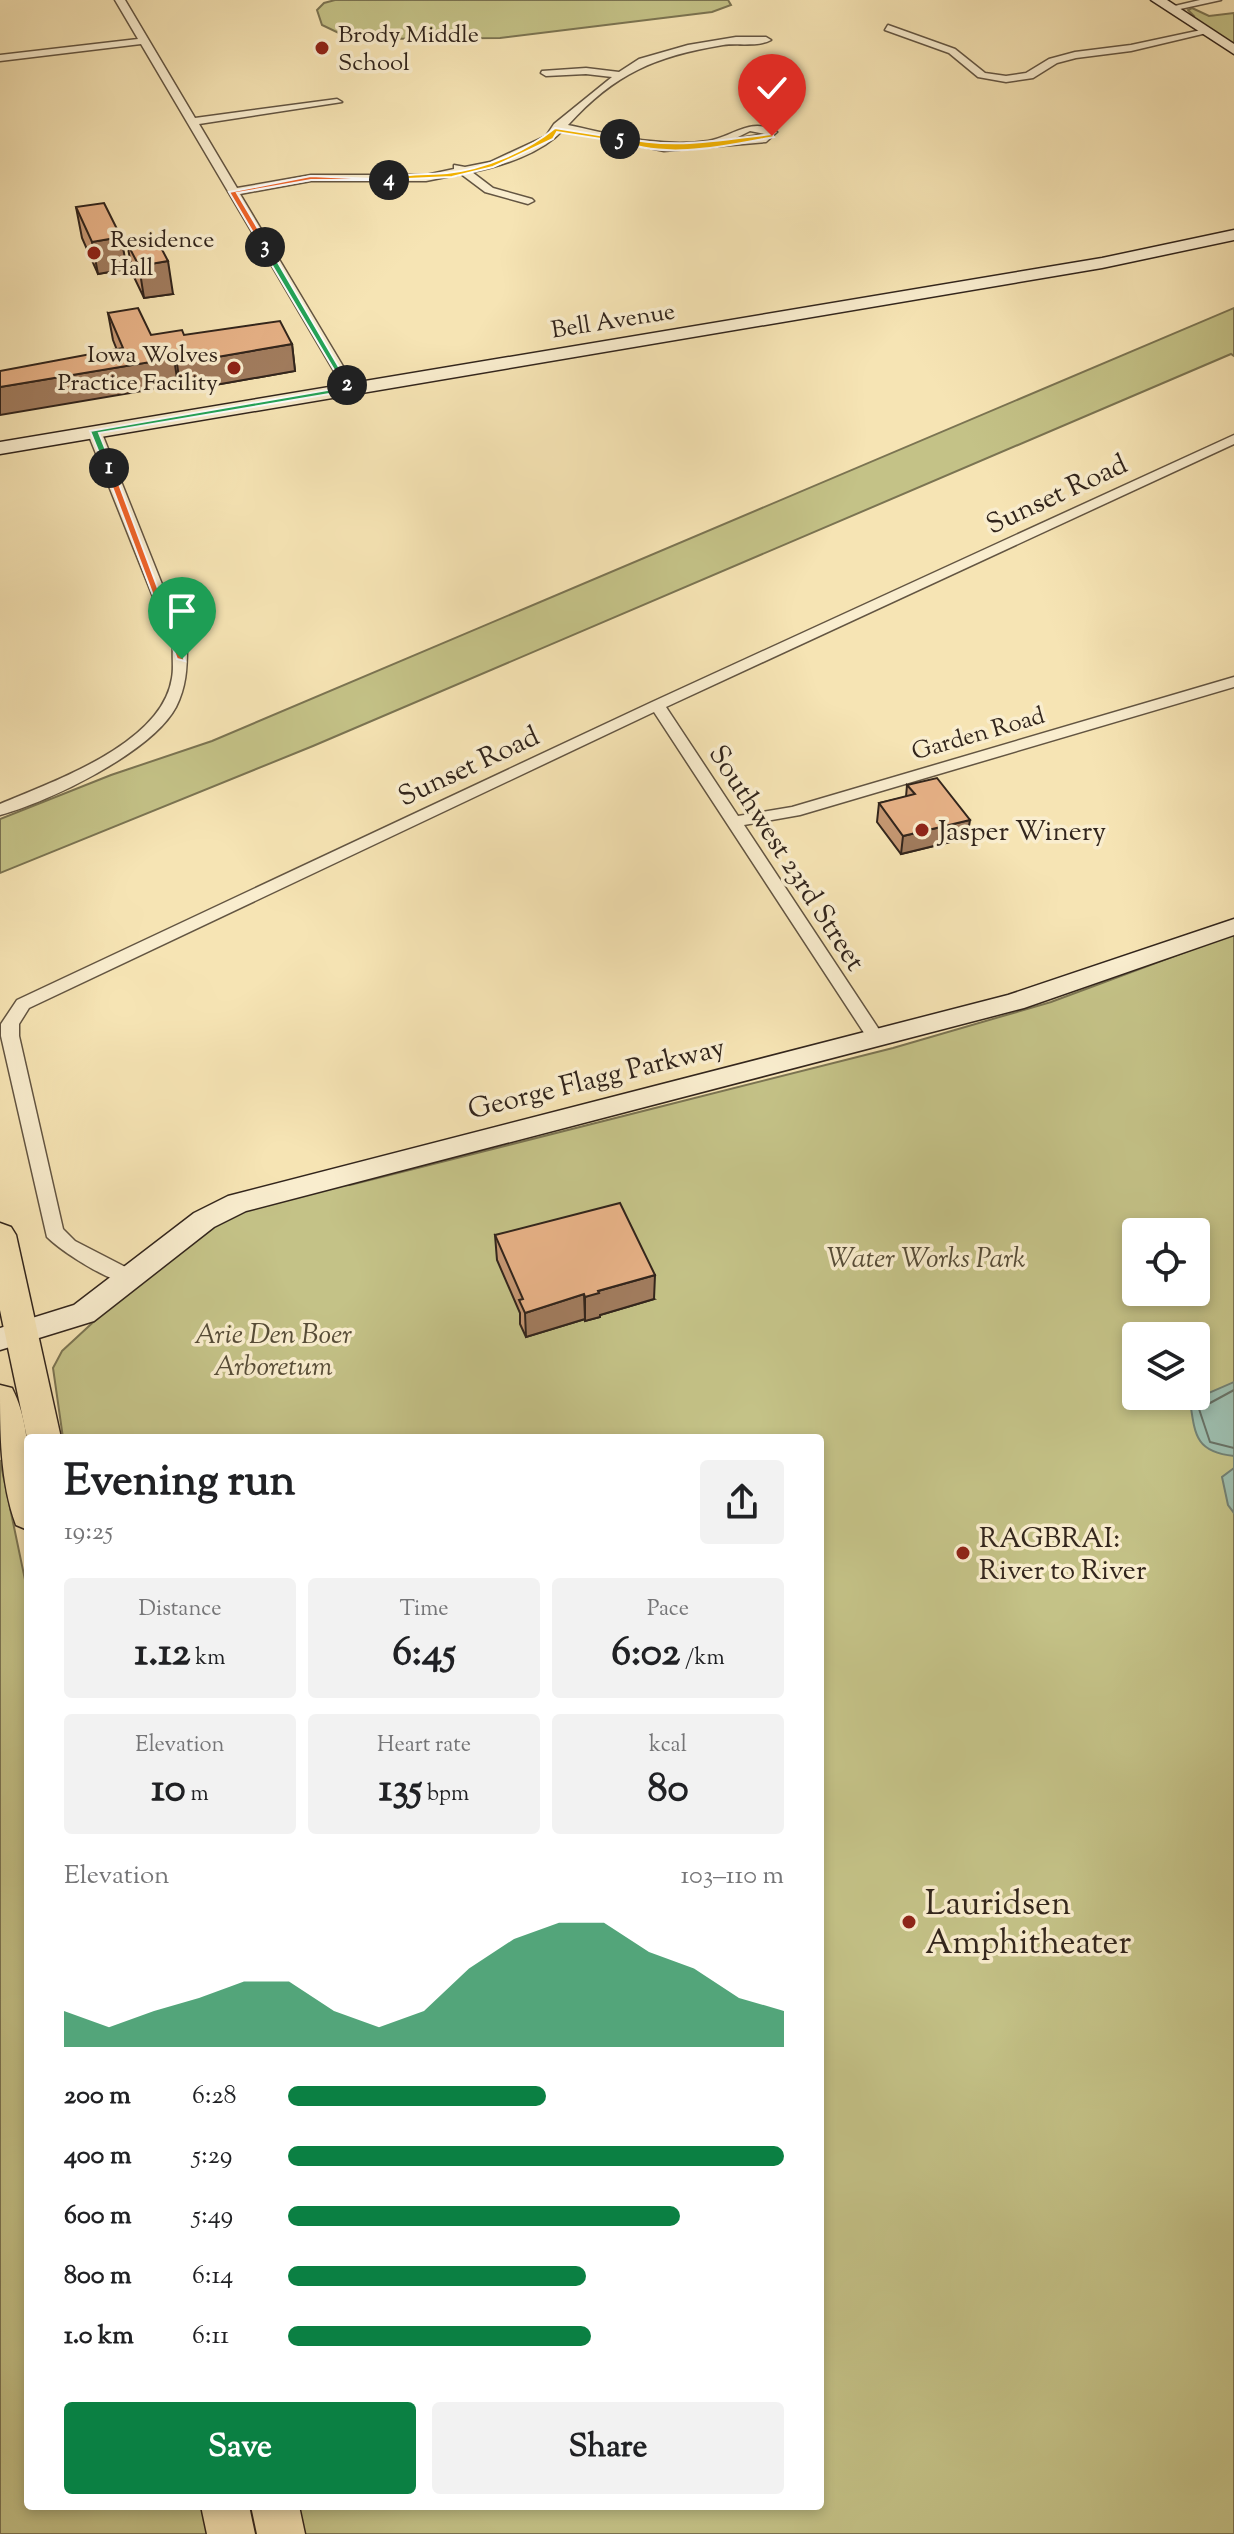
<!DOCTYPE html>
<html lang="en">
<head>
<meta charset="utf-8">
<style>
	body { margin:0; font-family:"Sorts Mill Goudy",serif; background:#f2f2f2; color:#202124; height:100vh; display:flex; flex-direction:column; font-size:30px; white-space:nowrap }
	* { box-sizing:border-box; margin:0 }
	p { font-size:26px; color:#757577 }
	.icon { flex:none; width:44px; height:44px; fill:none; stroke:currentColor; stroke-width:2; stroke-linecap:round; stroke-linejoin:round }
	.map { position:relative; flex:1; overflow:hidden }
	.details { position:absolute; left:24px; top:1434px; width:800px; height:1076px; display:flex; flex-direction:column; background:#fff; border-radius:8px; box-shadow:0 4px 12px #0003 }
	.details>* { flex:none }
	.fabs { position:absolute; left:1122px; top:1218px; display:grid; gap:16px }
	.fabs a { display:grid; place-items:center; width:88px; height:88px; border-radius:8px; background:#fff; box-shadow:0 4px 12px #0003; font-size:40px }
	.pin { position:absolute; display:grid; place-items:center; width:68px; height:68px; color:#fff; margin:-82px -34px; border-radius:50% 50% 50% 0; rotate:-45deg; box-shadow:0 0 8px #0007 }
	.pin .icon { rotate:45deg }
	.km { position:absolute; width:40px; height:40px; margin:-20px; border-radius:50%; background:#222; color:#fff; font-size:22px; line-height:40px; text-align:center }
	.round { display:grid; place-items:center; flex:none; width:84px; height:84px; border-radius:8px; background:#f2f2f2 }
	.head { display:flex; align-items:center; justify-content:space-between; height:136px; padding:0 40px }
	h1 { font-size:44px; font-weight:800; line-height:60px }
	.metrics { display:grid; grid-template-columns:repeat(3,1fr); gap:12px; height:136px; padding:8px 40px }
	.metrics div { display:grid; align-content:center; border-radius:8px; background:#f2f2f2; text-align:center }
	.metrics b { font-size:40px; font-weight:800 }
	.metrics small { font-size:22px; font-weight:400 }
	.metrics p { font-size:22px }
	.chart { height:224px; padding:16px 40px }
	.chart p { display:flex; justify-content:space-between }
	.chart svg { width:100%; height:144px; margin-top:8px; fill:#0b8043; opacity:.7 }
	.primary-button { display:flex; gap:16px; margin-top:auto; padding:16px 40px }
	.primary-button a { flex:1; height:92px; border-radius:8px; background:#0b8043; color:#fff; font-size:32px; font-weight:800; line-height:92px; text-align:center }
	.primary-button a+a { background:#f2f2f2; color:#202124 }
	ul { padding:0 40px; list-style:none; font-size:26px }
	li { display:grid; grid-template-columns:128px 96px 1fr; align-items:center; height:60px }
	li i { height:20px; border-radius:10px; background:#0b8043 }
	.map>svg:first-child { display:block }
</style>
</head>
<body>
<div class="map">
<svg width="1234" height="2534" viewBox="0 0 1234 2534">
	<rect width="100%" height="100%" fill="#f6e4b4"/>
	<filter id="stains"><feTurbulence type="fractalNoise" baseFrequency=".0025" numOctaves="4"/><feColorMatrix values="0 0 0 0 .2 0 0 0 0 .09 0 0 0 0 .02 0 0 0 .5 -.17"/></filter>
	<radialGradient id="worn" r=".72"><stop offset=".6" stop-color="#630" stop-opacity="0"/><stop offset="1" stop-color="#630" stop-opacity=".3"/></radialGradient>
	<g fill="#c4c287" stroke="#7b7452" stroke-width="2" fill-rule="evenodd">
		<polygon points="335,0 728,0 731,5 712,12 500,38 369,39 345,36 322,25 317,10 324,3"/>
		<polygon points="1192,8 1209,16 1234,13 1234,50 1191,18 1194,16 1188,10"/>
		<polygon points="1234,308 1234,356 1231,354 313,746 0,873 0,819 111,775 212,741"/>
		<path d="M1234,934V2534H299L293,2506H820V1438H63L53,1368L62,1351C149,1272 222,1189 350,1185L893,1048L1051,1002ZM1136,1232H1196V1292H1136ZM1136,1336H1196V1396H1136Z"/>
		<polygon points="0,1460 28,1594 28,2506 206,2506 211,2534 0,2534"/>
	</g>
	<path fill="#9dbeaf" stroke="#728174" stroke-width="2" d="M1234,1382V1513L1228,1505L1222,1477L1234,1468V1456C1196,1452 1195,1436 1190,1401Z"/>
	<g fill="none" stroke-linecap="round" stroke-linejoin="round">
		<polyline stroke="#687266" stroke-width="2" points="1234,1390 1199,1409 1210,1442 1234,1448"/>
		<defs>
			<g id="street">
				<path d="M115,0H125L195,118L337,99L342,102L199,124L237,188L311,175H426L454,169V165L465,167L490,162L546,136L554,124L612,77L586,74L546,76L541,73L542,71L586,68L619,72L639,59L688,45L736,37H766L771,40C759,47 737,43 723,45C656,56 615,73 568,125C615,135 660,148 708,141C733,137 751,116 777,132L766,142L664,151L563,130C542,153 502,166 472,172L493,188L532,199L534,201L528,204L485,192L461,174L426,181H311L240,194L356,388L350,392L344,388L141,44L0,61V55L138,39ZM750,131L765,134L734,139Z"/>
				<polygon points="1200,0 1221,0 1171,11 1166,8"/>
				<polygon points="888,25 955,49 985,73 1006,76 1026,73 1049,59 1075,52 1131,45 1206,29 1211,32 1131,51 1076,58 1057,63 1033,78 1006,82 978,77 949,53 885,30"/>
				<path d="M94,427L101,431L187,647C187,669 186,687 176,707C152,752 49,802 0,815V804C54,781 162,744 172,678C174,668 172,657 173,647L87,431Z"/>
				<path d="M1234,435V444L666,707L738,816L792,807L1234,677V687L800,815L744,825L882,1034L885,1038L882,1042H870L654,712L29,1008L19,1024V1036L63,1229L75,1241L137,1273L140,1278L137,1283C118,1289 61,1251 47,1237L1,1036V1024L17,1000L652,702Z"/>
			</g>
			<g id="secondary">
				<polygon points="1151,0 1167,0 1234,44 1234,54"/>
				<polygon points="1234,230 1234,240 1102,268 0,454 0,442 1102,258"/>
				<polygon points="1234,919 1234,935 1024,1008 246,1211 214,1227 94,1321 0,1350 0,1328 74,1305 194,1213 228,1196 1008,995"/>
			</g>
			<g id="primary">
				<polygon points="0,1223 11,1227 16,1235 61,1438 27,1438 0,1310"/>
				<path d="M0,1385L12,1388C34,1431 28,1483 28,1530L16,1525C0,1482 0,1431 0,1385Z"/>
				<polygon points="201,2506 249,2506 255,2534 207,2534"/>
				<polygon points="251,2506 299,2506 305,2534 257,2534"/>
			</g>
		</defs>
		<use href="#street" stroke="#635542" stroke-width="3"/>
		<use href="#secondary" stroke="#32251c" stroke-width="3"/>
		<use href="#primary" stroke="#32251c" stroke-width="3"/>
		<use href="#street" fill="#f9edce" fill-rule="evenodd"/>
		<use href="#secondary" fill="#f9edce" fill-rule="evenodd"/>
		<use href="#primary" fill="#f6e4b4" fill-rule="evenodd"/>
	</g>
	<g fill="#c69873" stroke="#32251c" stroke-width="2">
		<polygon points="76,207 127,269 98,274 82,238"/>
		<polygon points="127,243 173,294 144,298 133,275"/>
		<polygon points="108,313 151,335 184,335 292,344 295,371 181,391 178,385 144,390 117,350 113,340"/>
		<polygon points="907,785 967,838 901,854 877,822 879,803 906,797"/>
		<polygon points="495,1235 654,1299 600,1315 600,1317 585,1321 585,1319 526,1337 520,1324 520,1313 497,1260"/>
	</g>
	<g fill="#a17c5e" stroke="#32251c" stroke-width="2">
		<polygon points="121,237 127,269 98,274 92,242"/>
		<polygon points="168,261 173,294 144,298 139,266"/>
		<polygon points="292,344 295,371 181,391 177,364"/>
		<polygon points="174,358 178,385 0,415 0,387"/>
		<polygon points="970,820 967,838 901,854 903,836"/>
		<polygon points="655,1275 654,1299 600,1315 600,1317 585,1321 585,1297 598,1291"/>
		<polygon points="584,1294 585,1319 526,1337 525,1313"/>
	</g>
	<g fill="#e6b186" stroke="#32251c" stroke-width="2">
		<polygon points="104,203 121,237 92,242 76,207"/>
		<polygon points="157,240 168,261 139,266 127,243"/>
		<polygon points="138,308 151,335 182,330 184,335 280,321 292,344 177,364 174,358 0,387 0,371 123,348 108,313"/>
		<polygon points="937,778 970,820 903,836 879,803 915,794 907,785"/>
		<polygon points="620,1203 655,1275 598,1291 599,1293 585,1297 584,1294 525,1313 519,1300 523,1299 495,1235"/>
	</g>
	<polygon fill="#f0652b" stroke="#fff" stroke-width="2" points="109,466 113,468 185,661 177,659 105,468"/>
	<polygon fill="#22a559" stroke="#fff" stroke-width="2" points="344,383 350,383 353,390 99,433 113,468 109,471 105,468 90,431 345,387"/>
	<polygon fill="#22a559" stroke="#fff" stroke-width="2" points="265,244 269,247 350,386 343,385 261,247"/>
	<polygon fill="#f0652b" stroke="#fff" stroke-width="2" points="311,176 392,180 311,180 237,193 269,247 262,248 229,192"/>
	<path fill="#f5b400" stroke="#fff" stroke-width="2" d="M555,128L624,139L620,142L557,132L553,139L493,167L452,177L385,180C403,173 428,175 447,173C485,169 527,151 555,128Z"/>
	<path fill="#f5b400" stroke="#fff" stroke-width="2" d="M772,134L774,137C726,146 662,161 617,139L620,137C672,150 720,140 772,134Z"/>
	<g fill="#8f2418" stroke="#f9edce" stroke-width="3">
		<circle cx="322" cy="48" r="8"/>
		<circle cx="94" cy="253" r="8"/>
		<circle cx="234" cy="368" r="8"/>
		<circle cx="922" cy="830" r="8"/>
		<circle cx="963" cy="1553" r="8"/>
		<circle cx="909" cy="1922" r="8"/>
	</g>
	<g text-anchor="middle" stroke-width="7" stroke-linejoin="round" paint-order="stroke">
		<g font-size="24" fill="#32251c" stroke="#f9edce" text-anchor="start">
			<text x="338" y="42">Brody Middle<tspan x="338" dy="28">School</tspan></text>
			<text x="110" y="247">Residence<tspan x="110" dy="28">Hall</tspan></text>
			<text x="218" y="362" text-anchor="end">Iowa Wolves<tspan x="218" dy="28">Practice Facility</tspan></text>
		</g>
		<g font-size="24" fill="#32251c" stroke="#f9edce">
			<text transform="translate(613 320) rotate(-9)" y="8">Bell Avenue</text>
			<text transform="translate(978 733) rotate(-16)" y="8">Garden Road</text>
		</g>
		<g font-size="28" fill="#32251c" stroke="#f9edce">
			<text transform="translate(1056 493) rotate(-25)" y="10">Sunset Road</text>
			<text transform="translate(468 765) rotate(-25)" y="10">Sunset Road</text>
			<text transform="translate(788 857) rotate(57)" y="10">Southwest 23rd Street</text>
			<text transform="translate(596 1077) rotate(-14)" y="10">George Flagg Parkway</text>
		</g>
		<g font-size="28" fill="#32251c" stroke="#f9edce" text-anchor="start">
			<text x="938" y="840">Jasper Winery</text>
			<text x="979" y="1547">RAGBRAI:<tspan x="979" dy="32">River to River</tspan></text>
		</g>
		<g font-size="28" font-style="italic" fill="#564c37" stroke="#f9edce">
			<text x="926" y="1267">Water Works Park</text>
			<text x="273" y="1343">Arie Den Boer<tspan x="273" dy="32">Arboretum</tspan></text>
		</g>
		<g font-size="34" fill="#32251c" stroke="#f9edce" text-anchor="start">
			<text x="925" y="1914">Lauridsen<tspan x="925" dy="39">Amphitheater</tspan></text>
		</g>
	</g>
	<rect width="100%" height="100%" filter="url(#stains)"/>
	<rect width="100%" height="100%" fill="url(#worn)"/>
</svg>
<div class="fabs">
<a><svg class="icon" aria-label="locate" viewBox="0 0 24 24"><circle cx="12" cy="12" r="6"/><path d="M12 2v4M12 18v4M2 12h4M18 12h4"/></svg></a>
<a><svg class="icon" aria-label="layers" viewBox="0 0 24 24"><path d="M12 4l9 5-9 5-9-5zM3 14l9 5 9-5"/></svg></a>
</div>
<div class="pin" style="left:182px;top:659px;background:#1e9e55"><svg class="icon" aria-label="arrive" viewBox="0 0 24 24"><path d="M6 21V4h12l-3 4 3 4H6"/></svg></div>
<div class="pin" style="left:772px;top:136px;background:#d93025"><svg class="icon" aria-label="check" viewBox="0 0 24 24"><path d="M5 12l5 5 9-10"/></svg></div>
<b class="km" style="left:109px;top:468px">1</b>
<b class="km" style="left:347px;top:385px">2</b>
<b class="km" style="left:265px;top:247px">3</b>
<b class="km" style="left:389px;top:180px">4</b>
<b class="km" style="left:620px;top:139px">5</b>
<section class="details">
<div class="head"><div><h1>Evening run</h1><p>19:25</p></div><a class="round"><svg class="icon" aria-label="share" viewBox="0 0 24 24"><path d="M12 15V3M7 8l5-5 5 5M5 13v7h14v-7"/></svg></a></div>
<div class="metrics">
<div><p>Distance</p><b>1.12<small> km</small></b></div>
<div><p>Time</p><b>6:45</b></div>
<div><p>Pace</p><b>6:02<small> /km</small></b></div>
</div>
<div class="metrics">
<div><p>Elevation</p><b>10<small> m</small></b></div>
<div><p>Heart rate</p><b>135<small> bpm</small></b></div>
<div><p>kcal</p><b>80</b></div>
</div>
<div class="chart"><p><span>Elevation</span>103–110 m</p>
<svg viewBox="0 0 160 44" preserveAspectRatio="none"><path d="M0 44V33L10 38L20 33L30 29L40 24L50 24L60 33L70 38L80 33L90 20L100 11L110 6L120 6L130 15L140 20L150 29L160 33V44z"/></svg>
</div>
<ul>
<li><b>200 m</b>6:28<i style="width:52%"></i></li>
<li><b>400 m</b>5:29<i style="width:100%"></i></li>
<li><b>600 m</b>5:49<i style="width:79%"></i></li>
<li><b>800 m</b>6:14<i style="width:60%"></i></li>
<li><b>1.0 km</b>6:11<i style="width:61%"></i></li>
</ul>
<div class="primary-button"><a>Save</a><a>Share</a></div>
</section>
</div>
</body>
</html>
